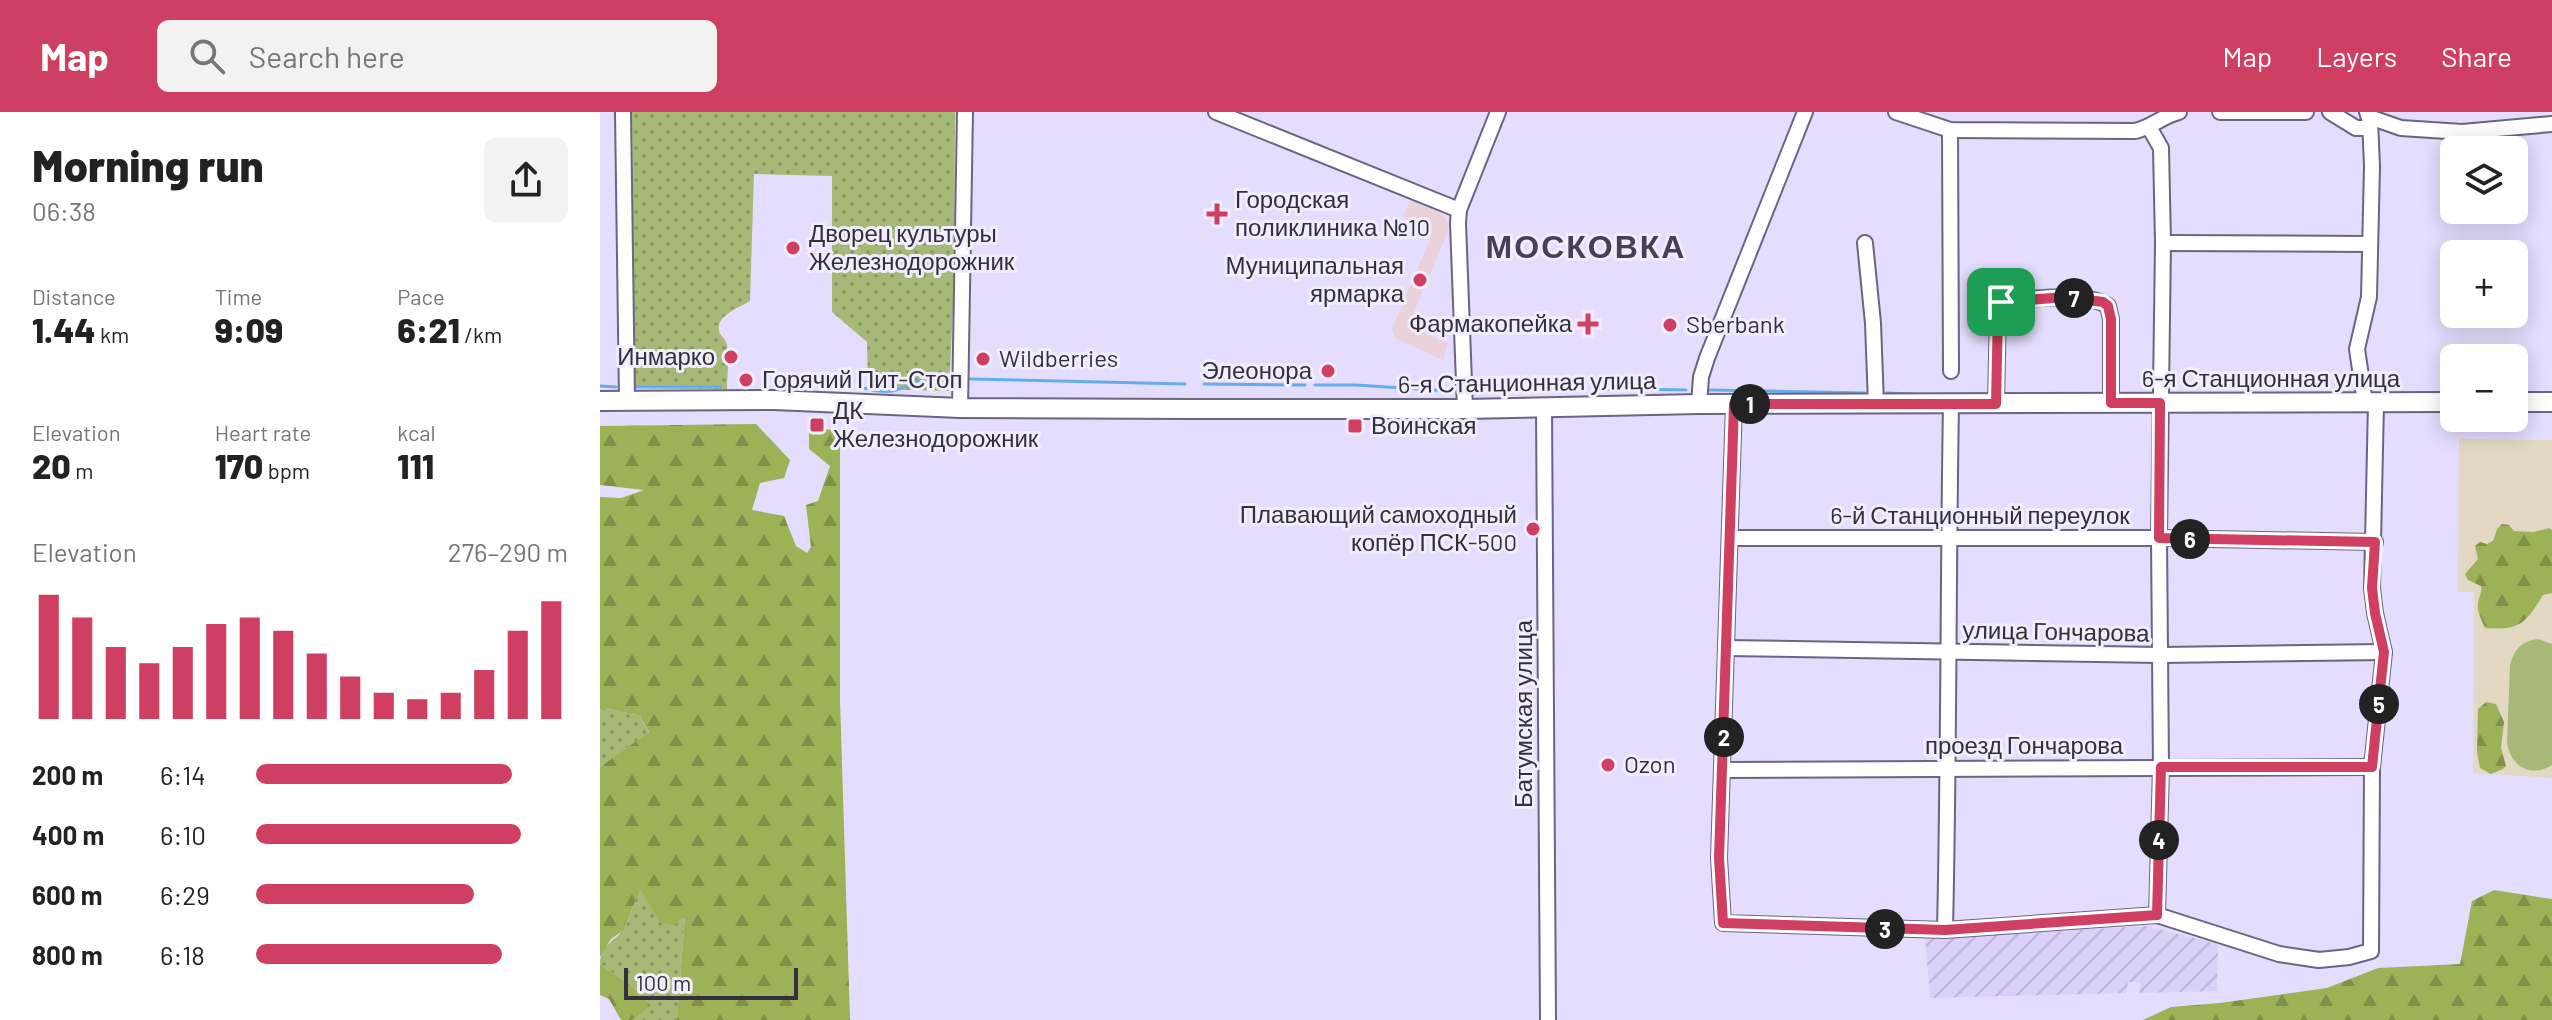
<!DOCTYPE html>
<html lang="en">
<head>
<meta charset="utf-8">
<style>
	body { margin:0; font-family:Barlow,sans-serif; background:#f2f2f2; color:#222; height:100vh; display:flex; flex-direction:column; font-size:30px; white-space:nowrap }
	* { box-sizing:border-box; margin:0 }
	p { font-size:26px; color:#767676 }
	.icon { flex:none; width:44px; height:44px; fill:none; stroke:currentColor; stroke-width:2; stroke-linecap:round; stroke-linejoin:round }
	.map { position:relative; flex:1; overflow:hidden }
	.sheet { display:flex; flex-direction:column; background:#fff; width:600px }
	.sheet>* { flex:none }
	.fabs { position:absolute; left:1840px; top:24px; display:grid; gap:16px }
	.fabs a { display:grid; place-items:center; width:88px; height:88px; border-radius:12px; background:#fff; box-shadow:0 4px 20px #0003; font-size:40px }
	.scale { position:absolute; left:24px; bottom:20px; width:174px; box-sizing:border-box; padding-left:8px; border:4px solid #332f3c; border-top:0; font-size:22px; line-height:28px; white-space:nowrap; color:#332f3c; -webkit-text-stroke:6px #f1edfb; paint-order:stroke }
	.pin { position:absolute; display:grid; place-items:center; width:68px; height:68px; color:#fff; margin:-34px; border-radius:16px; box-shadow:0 4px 12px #0006 }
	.km { position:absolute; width:40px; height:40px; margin:-20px; border-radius:50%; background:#222; color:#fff; font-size:22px; line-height:40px; text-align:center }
	.round { display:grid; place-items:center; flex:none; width:84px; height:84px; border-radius:12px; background:#f2f2f2 }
	.head { display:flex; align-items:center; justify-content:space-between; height:136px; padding:0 32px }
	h1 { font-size:44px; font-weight:800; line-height:60px }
	.figures { display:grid; grid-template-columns:repeat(3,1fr); gap:12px; height:136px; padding:8px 32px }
	.figures div { display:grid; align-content:center }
	.figures b { font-size:34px; font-weight:800 }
	.figures small { font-size:22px; font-weight:400 }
	.figures p { font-size:22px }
	.chart { height:224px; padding:16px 32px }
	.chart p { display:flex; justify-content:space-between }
	.chart svg { width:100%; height:144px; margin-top:8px; stroke:#cf3f61; stroke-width:6 }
	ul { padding:0 32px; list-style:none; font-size:26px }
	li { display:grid; grid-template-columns:128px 96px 1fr; align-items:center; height:60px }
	li i { height:20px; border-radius:10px; background:#cf3f61 }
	header { display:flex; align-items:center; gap:48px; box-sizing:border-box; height:112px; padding:0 40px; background:#cf3f61; color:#fff }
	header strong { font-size:38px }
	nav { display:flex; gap:44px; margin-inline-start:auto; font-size:28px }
	.search { width:560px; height:72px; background:#f2f2f2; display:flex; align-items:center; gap:20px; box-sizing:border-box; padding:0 28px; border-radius:12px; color:#767676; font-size:30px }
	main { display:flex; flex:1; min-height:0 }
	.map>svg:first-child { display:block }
</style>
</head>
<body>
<header>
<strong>Map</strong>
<div class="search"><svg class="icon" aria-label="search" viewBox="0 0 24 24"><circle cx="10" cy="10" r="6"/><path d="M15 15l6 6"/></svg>Search here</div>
<nav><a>Map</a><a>Layers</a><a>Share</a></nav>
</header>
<main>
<section class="sheet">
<div class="head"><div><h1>Morning run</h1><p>06:38</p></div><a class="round"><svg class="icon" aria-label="share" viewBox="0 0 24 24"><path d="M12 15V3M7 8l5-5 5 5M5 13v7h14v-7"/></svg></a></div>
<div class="figures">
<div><p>Distance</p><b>1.44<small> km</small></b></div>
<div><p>Time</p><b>9:09</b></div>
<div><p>Pace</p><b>6:21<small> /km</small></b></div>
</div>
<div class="figures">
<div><p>Elevation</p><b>20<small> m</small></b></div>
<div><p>Heart rate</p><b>170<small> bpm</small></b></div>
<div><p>kcal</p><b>111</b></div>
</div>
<div class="chart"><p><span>Elevation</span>276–290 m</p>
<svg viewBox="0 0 160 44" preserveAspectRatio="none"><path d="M5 44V6M15 44V13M25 44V22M35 44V27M45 44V22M55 44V15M65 44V13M75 44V17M85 44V24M95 44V31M105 44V36M115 44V38M125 44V36M135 44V29M145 44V17M155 44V8"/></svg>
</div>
<ul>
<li><b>200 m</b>6:14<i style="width:82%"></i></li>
<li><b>400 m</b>6:10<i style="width:85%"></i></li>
<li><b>600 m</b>6:29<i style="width:70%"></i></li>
<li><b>800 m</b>6:18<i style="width:79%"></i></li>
</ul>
</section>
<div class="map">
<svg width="1952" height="908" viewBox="0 0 1952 908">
	<defs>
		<pattern id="industrial-furrows" width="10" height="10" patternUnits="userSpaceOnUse" patternTransform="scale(2)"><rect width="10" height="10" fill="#dbd1f8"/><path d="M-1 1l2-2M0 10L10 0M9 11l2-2" fill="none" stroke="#bcb4d6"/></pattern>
		<pattern id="grass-dots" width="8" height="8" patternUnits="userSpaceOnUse" patternTransform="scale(2)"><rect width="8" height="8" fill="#a6b976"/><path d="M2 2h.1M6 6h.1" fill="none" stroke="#889762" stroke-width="1.8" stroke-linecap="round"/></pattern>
		<pattern id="forest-firs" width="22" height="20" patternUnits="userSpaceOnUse" patternTransform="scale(2)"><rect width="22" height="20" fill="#9bb257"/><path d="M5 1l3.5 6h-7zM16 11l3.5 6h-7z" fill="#7f9149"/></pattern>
	</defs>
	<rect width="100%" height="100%" fill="#e5ddfe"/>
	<polygon fill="#ead1da" points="810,88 842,102 849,112 847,122 808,214 848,231 843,248 795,226 792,217 833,120 803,105"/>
	<polygon fill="url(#industrial-furrows)" points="1547,814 1618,832 1617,879 1540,881 1540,870 1528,870 1527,881 1330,886 1325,826"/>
	<polygon fill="#e2d8c3" points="1859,327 1952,328 1952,666 1873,661 1874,480 1858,480"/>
	<g fill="url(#grass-dots)">
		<path d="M32,0H355L354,174L349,279L268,277L267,230L232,200V64L154,62L150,189C139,196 116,203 119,219C120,223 124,226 126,230C130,239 127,266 127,277L34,276Z"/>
		<polygon points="6,596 40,604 49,621 0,655 0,598"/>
		<path d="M39,777L85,802L77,908H32L50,894L34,876L0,852C0,832 18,828 25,815C31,803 35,789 39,777Z"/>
	</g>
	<g fill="url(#forest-firs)">
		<polygon points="156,312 190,348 184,366 160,371 152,398 184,404 196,434 207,441 211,435 206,393 218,389 230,354 209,337 209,317 254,318 240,337 240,588 250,908 77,908 85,803 74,813 61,811 40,777 24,818 11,827 0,845 0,655 49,620 40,604 6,596 0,598 0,385 21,386 44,378 0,373 0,314"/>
		<path d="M1902,412L1909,413L1914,419L1934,420L1949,416L1952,418V481L1943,483C1926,511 1919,519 1885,516C1882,508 1877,500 1878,492C1879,484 1882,482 1881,474L1868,468L1865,462L1878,447L1875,434L1880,430L1887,432L1893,429L1897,417Z"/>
		<polygon points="1886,590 1896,592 1904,610 1901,636 1906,654 1903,657 1891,662 1880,656 1877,640 1878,597"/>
		<polygon points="1894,778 1952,787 1952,908 1543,908 1571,895 1620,891 1727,876 1778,856 1860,852 1872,789"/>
		<polygon points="0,852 34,876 51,894 32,908 21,908 9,887 0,883"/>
	</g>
	<path fill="#a6b976" d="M1938,527L1952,532V653C1931,666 1911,655 1907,631L1910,553C1914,537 1922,529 1938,527Z"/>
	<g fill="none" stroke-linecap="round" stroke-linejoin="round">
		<g stroke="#63aeee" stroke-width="3">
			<polyline points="370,267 585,272"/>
			<polyline points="604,272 705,273"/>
			<polyline points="715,273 756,273 849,279"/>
			<polyline points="0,274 16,275"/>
			<polyline points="37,275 121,275"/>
			<path d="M264,276C298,285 297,275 326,267C334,265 343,265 352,264"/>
			<polyline points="1007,277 1014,277"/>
			<polyline points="1023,277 1086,278"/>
			<polyline points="1109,278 1265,281"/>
			<polyline points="872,280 952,278"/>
			<polyline points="1287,281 1313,282"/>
		</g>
		<defs>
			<g id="minor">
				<polyline points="23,0 27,289"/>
				<polyline points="616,0 859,98"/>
				<path d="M1296,0L1350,18L1535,19C1551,16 1562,4 1579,0"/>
				<polyline points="1620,0 1706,0"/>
				<polyline points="1730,0 1756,16 1765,16 1775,7 1801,16 1862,20 1952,12"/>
				<polyline points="1549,15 1561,36 1563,131 1559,426 1561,655 1557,803"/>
				<polyline points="1350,18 1351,259"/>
				<polyline points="1265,131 1273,211 1276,292"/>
				<polyline points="1563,131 1770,132"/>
				<polyline points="1765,291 1757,237 1769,185 1772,54 1770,9 1767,0"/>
				<polyline points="1099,292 1101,265 1107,246 1205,0"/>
				<polyline points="1134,292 1119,746 1123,811 1345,818 1557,803 1679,842 1719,848 1749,845 1771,839 1772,655 1784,540 1775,501 1772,476 1776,291"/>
				<path d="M1396,292L1398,197L1401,190C1427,187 1486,179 1508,194L1511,207V291"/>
				<polyline points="360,296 365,0"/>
				<polyline points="944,296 948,908"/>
				<polyline points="865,297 858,111 859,98 898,0"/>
				<polyline points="1130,426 1559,426 1775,430"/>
				<polyline points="1126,536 1561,543 1784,540"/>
				<polyline points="1123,658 1772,655"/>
				<path d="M1345,818C1349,643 1348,467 1351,292"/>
			</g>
			<g id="major">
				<polyline points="0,289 174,288 360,296 594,297 865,297 1099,292 1854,290"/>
				<polyline points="1914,290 1952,290"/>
			</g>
		</defs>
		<use href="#minor" stroke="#6c6481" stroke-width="18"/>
		<use href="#major" stroke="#6c6481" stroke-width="22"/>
		<use href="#minor" stroke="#fff" stroke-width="14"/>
		<use href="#major" stroke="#fff" stroke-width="18"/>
	</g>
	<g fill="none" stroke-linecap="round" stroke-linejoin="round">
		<defs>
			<polygon id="route" points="1466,185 1503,190 1508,194 1511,207 1511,291 1560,291 1559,426 1775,430 1772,476 1775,501 1784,540 1772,655 1561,655 1557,803 1345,818 1123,811 1119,746 1134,292 1396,292 1398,197 1401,190"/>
		</defs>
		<use href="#route" stroke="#fff" stroke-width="16"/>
		<use href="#route" stroke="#cf3f61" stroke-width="10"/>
	</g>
	<g fill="#cf3f61" stroke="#f1edfb" stroke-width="3">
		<path d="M613 90h8v8h8v8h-8v8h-8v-8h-8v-8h8z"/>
		<circle cx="193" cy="136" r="8"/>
		<circle cx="820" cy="168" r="8"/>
		<path d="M984 200h8v8h8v8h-8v8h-8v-8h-8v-8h8z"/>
		<circle cx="1070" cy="213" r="8"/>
		<circle cx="131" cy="245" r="8"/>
		<circle cx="383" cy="247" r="8"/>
		<circle cx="728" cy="259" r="8"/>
		<circle cx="146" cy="268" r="8"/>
		<rect x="209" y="305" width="16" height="16" rx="4"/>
		<rect x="747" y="306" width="16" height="16" rx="4"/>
		<circle cx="933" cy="417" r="8"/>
		<circle cx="1008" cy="653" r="8"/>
	</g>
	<g text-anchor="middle" stroke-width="6" stroke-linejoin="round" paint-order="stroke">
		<g font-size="24" fill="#332f3c" stroke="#f1edfb" text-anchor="start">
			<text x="635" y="96">Городская<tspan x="635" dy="28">поликлиника №10</tspan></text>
			<text x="209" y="130">Дворец культуры<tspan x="209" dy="28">Железнодорожник</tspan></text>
			<text x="804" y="162" text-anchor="end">Муниципальная<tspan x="804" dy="28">ярмарка</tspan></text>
			<text x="972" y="220" text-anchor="end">Фармакопейка</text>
			<text x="1086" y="221">Sberbank</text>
			<text x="115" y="253" text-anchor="end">Инмарко</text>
			<text x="399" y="255">Wildberries</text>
			<text x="712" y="267" text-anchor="end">Элеонора</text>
			<text x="162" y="276">Горячий Пит-Стоп</text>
			<text x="233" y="307">ДК<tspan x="233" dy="28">Железнодорожник</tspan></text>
			<text x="771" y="322">Воинская</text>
			<text x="917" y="411" text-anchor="end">Плавающий самоходный<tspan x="917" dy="28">копёр ПСК-500</tspan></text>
			<text x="1024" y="661">Ozon</text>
		</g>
		<g font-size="24" fill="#332f3c" stroke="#f1edfb">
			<text x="1671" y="275">6-я Станционная улица</text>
			<text transform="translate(927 271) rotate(-1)" y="8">6-я Станционная улица</text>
			<text x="1380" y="412">6-й Станционный переулок</text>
			<text transform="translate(1456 520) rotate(1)" y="8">улица Гончарова</text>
			<text transform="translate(924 602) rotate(-90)" y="8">Батумская улица</text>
			<text x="1424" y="642">проезд Гончарова</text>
		</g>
		<g font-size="32" font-weight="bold" letter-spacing="2" fill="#463f59" stroke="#f1edfb">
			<text x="986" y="146">МОСКОВКА</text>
		</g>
	</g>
</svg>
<div class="fabs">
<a><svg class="icon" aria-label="layers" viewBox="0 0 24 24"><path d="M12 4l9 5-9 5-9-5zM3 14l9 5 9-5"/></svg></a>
<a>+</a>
<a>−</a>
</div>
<div class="scale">100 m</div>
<div class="pin" style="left:1401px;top:190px;background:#1e9e55"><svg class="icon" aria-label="arrive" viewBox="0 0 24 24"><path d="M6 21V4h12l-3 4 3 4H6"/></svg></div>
<b class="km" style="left:1150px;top:292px">1</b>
<b class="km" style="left:1124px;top:625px">2</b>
<b class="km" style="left:1285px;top:817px">3</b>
<b class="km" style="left:1559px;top:728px">4</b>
<b class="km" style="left:1779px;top:592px">5</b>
<b class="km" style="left:1590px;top:427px">6</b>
<b class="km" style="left:1474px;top:186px">7</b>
</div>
</main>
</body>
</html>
